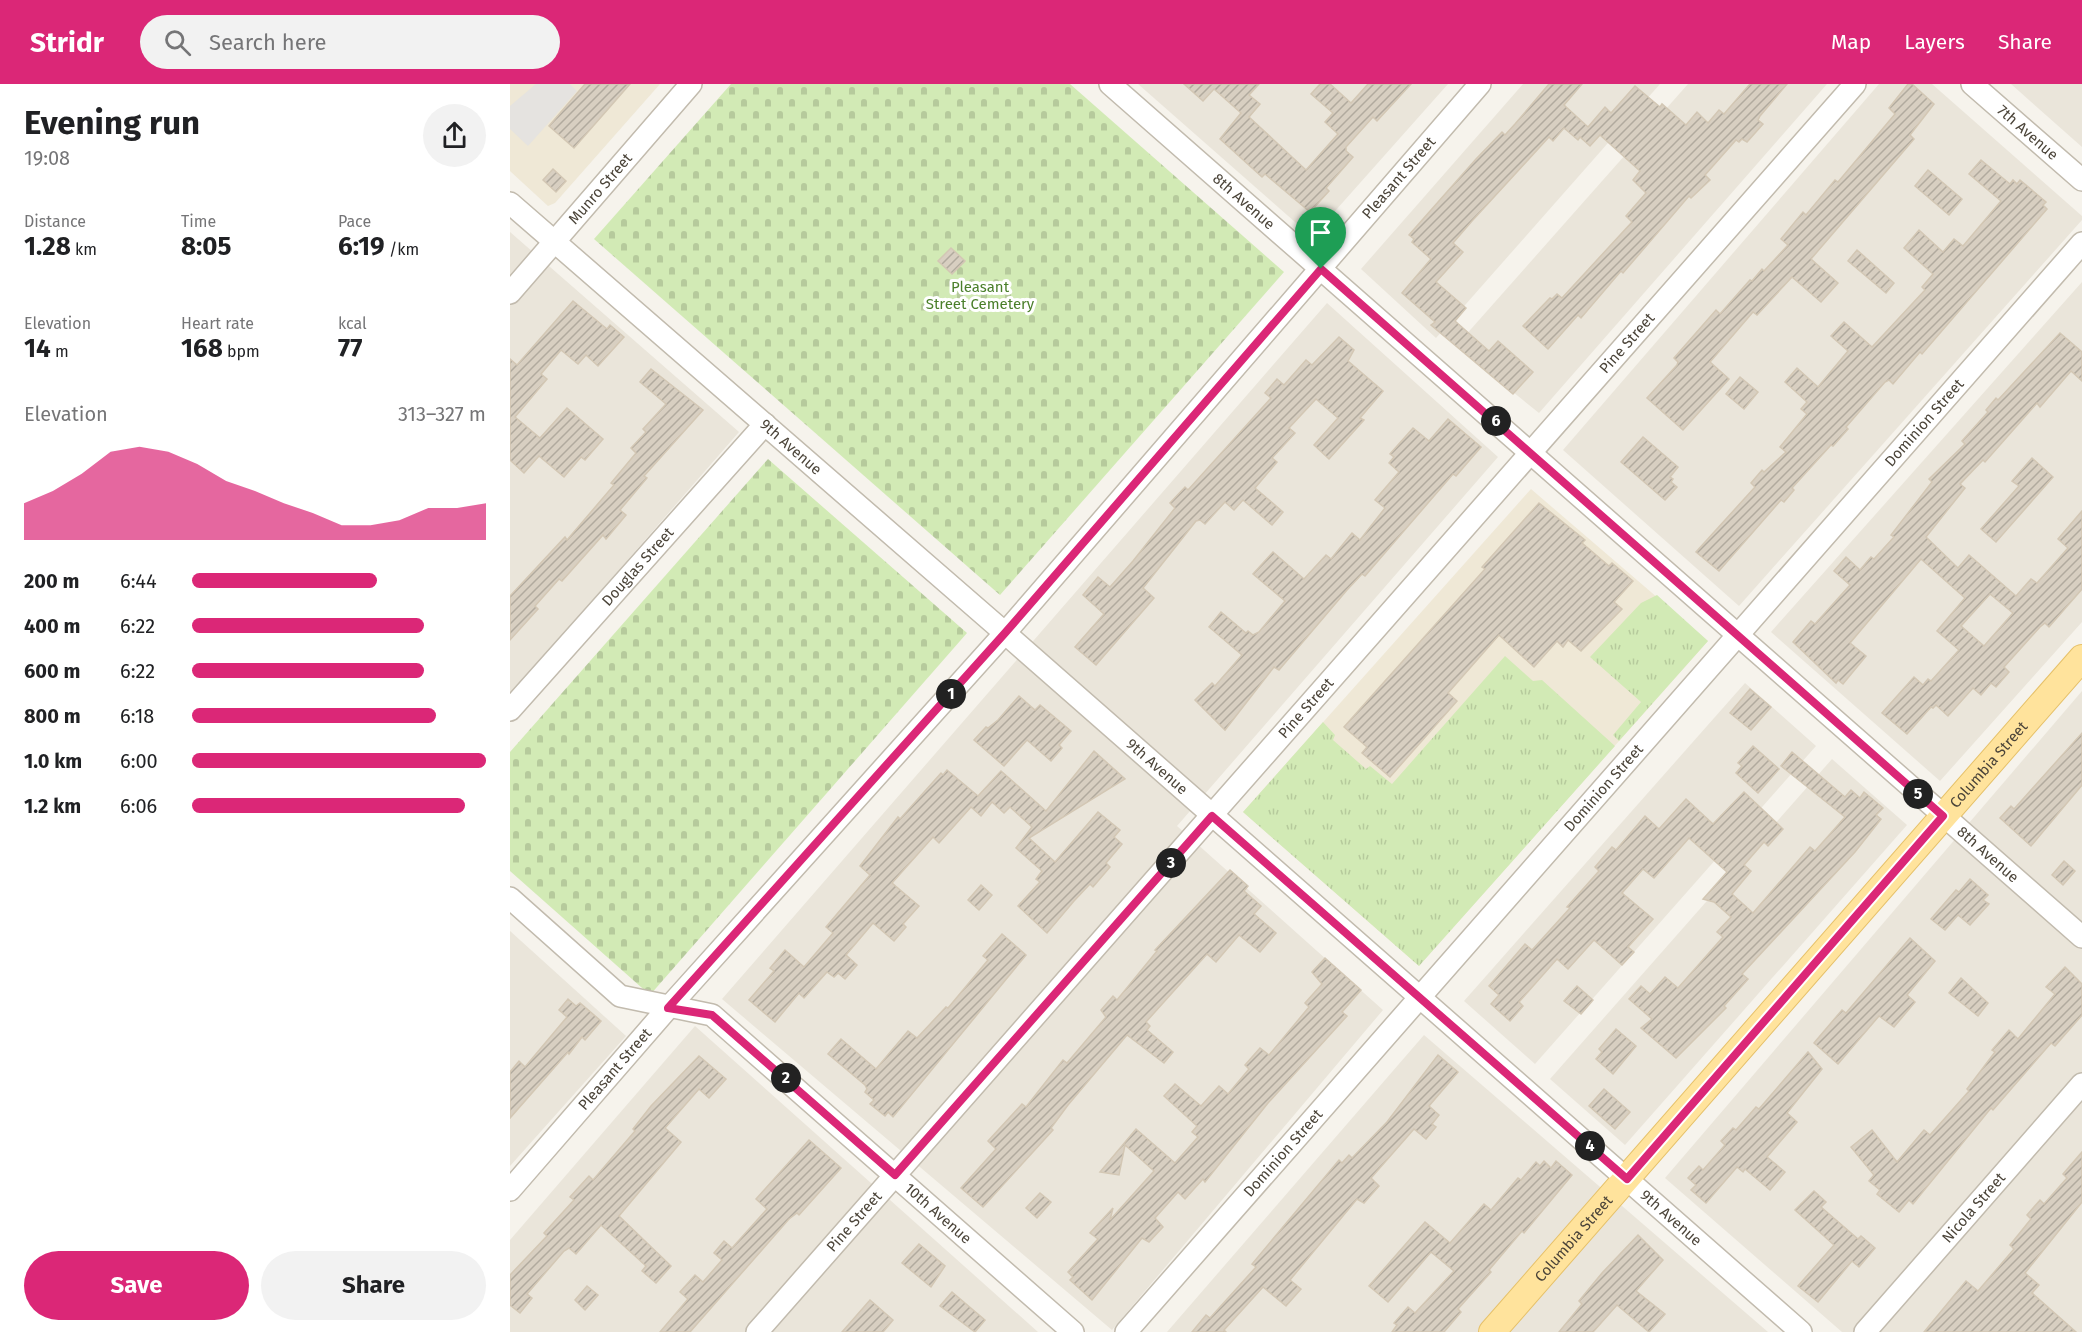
<!DOCTYPE html>
<html lang="en">
<head>
<meta charset="utf-8">
<style>
	body { margin:0; font-family:"Fira Sans",sans-serif; background:#f2f2f2; color:#202124; height:100vh; display:flex; flex-direction:column; font-size:22px; white-space:nowrap }
	* { box-sizing:border-box; margin:0 }
	p { font-size:20px; color:#757577 }
	.icon { flex:none; width:33px; height:33px; fill:none; stroke:currentColor; stroke-width:2; stroke-linecap:round; stroke-linejoin:round }
	.map { position:relative; flex:1; overflow:hidden }
	.drawer { display:flex; flex-direction:column; background:#fff; width:510px }
	.drawer>* { flex:none }
	.pin { position:absolute; display:grid; place-items:center; width:51px; height:51px; color:#fff; margin:-62px -26px; border-radius:50% 50% 50% 0; rotate:-45deg; box-shadow:0 0 6px #0007 }
	.pin .icon { rotate:45deg }
	.km { position:absolute; width:30px; height:30px; margin:-15px; border-radius:50%; background:#222; color:#fff; font-size:16px; line-height:30px; text-align:center }
	.round { display:grid; place-items:center; flex:none; width:63px; height:63px; border-radius:32px; background:#f2f2f2 }
	.summary { display:flex; align-items:center; justify-content:space-between; height:102px; padding:0 24px }
	h1 { font-size:33px; font-weight:700; line-height:45px }
	.stats { display:grid; grid-template-columns:repeat(3,1fr); gap:9px; height:102px; padding:6px 24px }
	.stats div { display:grid; align-content:center }
	.stats b { font-size:26px; font-weight:700 }
	.stats small { font-size:16px; font-weight:400 }
	.stats p { font-size:16px }
	.chart { height:168px; padding:12px 24px }
	.chart p { display:flex; justify-content:space-between }
	.chart svg { width:100%; height:108px; margin-top:6px; fill:#db2777; opacity:.7 }
	.primary-button { display:flex; gap:12px; margin-top:auto; padding:12px 24px }
	.primary-button a { flex:1; height:69px; border-radius:36px; background:#db2777; color:#fff; font-size:24px; font-weight:700; line-height:69px; text-align:center }
	.primary-button a+a { background:#f2f2f2; color:#202124 }
	ul { padding:0 24px; list-style:none; font-size:20px }
	li { display:grid; grid-template-columns:96px 72px 1fr; align-items:center; height:45px }
	li i { height:15px; border-radius:8px; background:#db2777 }
	header { display:flex; align-items:center; gap:36px; box-sizing:border-box; height:84px; padding:0 30px; background:#db2777; color:#fff }
	header strong { font-size:28px }
	nav { display:flex; gap:33px; margin-inline-start:auto; font-size:21px }
	.search { width:420px; height:54px; background:#f2f2f2; display:flex; align-items:center; gap:15px; box-sizing:border-box; padding:0 21px; border-radius:33px; color:#757577; font-size:22px }
	main { display:flex; flex:1; min-height:0 }
	.map>svg:first-child { display:block }
</style>
</head>
<body>
<header>
<strong>Stridr</strong>
<div class="search"><svg class="icon" aria-label="search" viewBox="0 0 24 24"><circle cx="10" cy="10" r="6"/><path d="M15 15l6 6"/></svg>Search here</div>
<nav><a>Map</a><a>Layers</a><a>Share</a></nav>
</header>
<main>
<section class="drawer">
<div class="summary"><div><h1>Evening run</h1><p>19:08</p></div><a class="round"><svg class="icon" aria-label="share" viewBox="0 0 24 24"><path d="M12 15V3M7 8l5-5 5 5M5 13v7h14v-7"/></svg></a></div>
<div class="stats">
<div><p>Distance</p><b>1.28<small> km</small></b></div>
<div><p>Time</p><b>8:05</b></div>
<div><p>Pace</p><b>6:19<small> /km</small></b></div>
</div>
<div class="stats">
<div><p>Elevation</p><b>14<small> m</small></b></div>
<div><p>Heart rate</p><b>168<small> bpm</small></b></div>
<div><p>kcal</p><b>77</b></div>
</div>
<div class="chart"><p><span>Elevation</span>313–327 m</p>
<svg viewBox="0 0 160 44" preserveAspectRatio="none"><path d="M0 44V29L10 24L20 17L30 8L40 6L50 8L60 13L70 20L80 24L90 29L100 33L110 38L120 38L130 36L140 31L150 31L160 29V44z"/></svg>
</div>
<ul>
<li><b>200 m</b>6:44<i style="width:63%"></i></li>
<li><b>400 m</b>6:22<i style="width:79%"></i></li>
<li><b>600 m</b>6:22<i style="width:79%"></i></li>
<li><b>800 m</b>6:18<i style="width:83%"></i></li>
<li><b>1.0 km</b>6:00<i style="width:100%"></i></li>
<li><b>1.2 km</b>6:06<i style="width:93%"></i></li>
</ul>
<div class="primary-button"><a>Save</a><a>Share</a></div>
</section>
<div class="map">
<svg width="1572" height="1248" viewBox="0 0 1572 1248">
	<defs>
		<pattern id="grass-tufts" width="24" height="20" patternUnits="userSpaceOnUse" patternTransform="scale(1.5)"><rect width="24" height="20" fill="#d2eab5"/><path d="M3 7l-1-3M5 7V3M7 7l1-3M15 17l-1-3M17 17v-4M19 17l1-3" fill="none" stroke="#b6ca9c"/></pattern>
		<pattern id="cemetery-stones" width="16" height="16" patternUnits="userSpaceOnUse" patternTransform="scale(1.5)"><rect width="16" height="16" fill="#d2eab5"/><path d="M2 7V4a2 2 0 0 1 4 0v3zM10 15v-3a2 2 0 0 1 4 0v3z" fill="#b6ca9c"/></pattern>
		<pattern id="building-hatch" width="6" height="6" patternUnits="userSpaceOnUse" patternTransform="scale(1.5)"><rect width="6" height="6" fill="#d8cfc1"/><path d="M-1 1l2-2M0 6l6-6M5 7l2-2" fill="none" stroke="#b1aa9e"/></pattern>
	</defs>
	<rect width="100%" height="100%" fill="#f6f3ec"/>
	<g fill="#eae5da">
		<polygon points="628,0 938,0 802,153"/>
		<polygon points="1013,0 1150,0 926,254 851,185"/>
		<polygon points="1178,0 1317,0 1029,329 946,262"/>
		<polygon points="1369,0 1422,0 1572,132 1572,136 1229,522 1053,366"/>
		<polygon points="1501,0 1572,0 1572,63"/>
		<polygon points="0,148 229,348 0,611"/>
		<polygon points="1572,198 1572,538 1430,697 1261,548"/>
		<polygon points="817,219 988,373 667,742 873,926 602,1246 212,915"/>
		<polygon points="1235,599 1306,662 1025,980 954,917"/>
		<polygon points="1572,607 1572,1248 1332,1248 1155,1094"/>
		<polygon points="1322,675 1397,741 1115,1061 1040,995"/>
		<polygon points="0,847 116,952 0,1082"/>
		<polygon points="185,942 528,1248 0,1248 0,1156"/>
		<polygon points="914,951 1258,1248 657,1248"/>
	</g>
	<g fill="#efe8d6">
		<polygon points="0,0 150,0 45,119 38,122 0,87"/>
		<polygon points="1021,405 1198,557 909,882 733,728"/>
	</g>
	<g fill="url(#grass-tufts)">
		<polygon points="1147,511 1198,557 1109,657 1103,651 1131,618 1080,573 1131,519"/>
		<polygon points="995,572 1023,597 1032,596 1105,662 909,882 733,728 813,638 825,651 823,656 856,685 860,682 882,700"/>
	</g>
	<g fill="url(#cemetery-stones)">
		<polygon points="221,0 560,0 774,188 490,511 84,155"/>
		<polygon points="258,375 457,549 140,911 0,787 0,668"/>
	</g>
	<polygon fill="#e5e3e0" points="26,0 60,0 67,7 18,62 0,45 0,22"/>
	<g fill="url(#building-hatch)" stroke="#d3c7b4" stroke-width="1.5" fill-rule="evenodd">
		<polygon points="75,0 120,0 64,64 39,42"/>
		<polygon points="674,0 749,0 739,11 750,20 739,33 796,86 828,50 815,38 823,29 801,10 810,0 820,0 841,19 858,0 901,0 867,37 863,33 836,63 836,67 843,73 816,104 819,107 800,128 755,90 752,93 710,55 731,29 704,5 693,17"/>
		<polygon points="1039,0 1072,0 1054,21 1078,43 1095,23 1101,29 1125,2 1150,23 1152,20 1176,41 1187,28 1198,39 1209,26 1214,30 1240,0 1277,0 1250,32 1248,36 1253,40 1237,58 1232,55 1229,58 1226,56 1195,91 1200,96 1181,114 1179,112 1113,189 1111,187 1071,234 1068,231 1038,265 1013,242 1040,214 1042,215 1047,210 1052,214 1122,138 1116,132 1136,109 1123,96 1130,87 1090,51 1080,62 1070,53 1068,56 1054,44 1043,57 1039,53 962,137 943,159 953,168 926,198 956,224 945,237 979,267 988,257 1023,288 1003,310 921,241 925,238 892,209 921,175 902,158 904,155 899,151 966,75 992,48 995,51 1005,40"/>
		<polygon points="1398,0 1402,0 1424,20 1400,51 1404,55 1301,175 1328,199 1311,218 1282,193 1247,231 1243,228 1200,278 1219,295 1173,346 1137,314 1167,281 1168,278 1164,274 1206,226 1210,230 1240,196 1242,197 1252,185 1254,187 1278,161 1271,155 1293,128 1296,131 1325,96 1328,98 1385,30 1379,24"/>
		<polygon points="1471,76 1500,100 1503,96 1507,100 1510,96 1536,118 1533,121 1537,125 1412,270 1410,268 1383,300 1379,296 1375,298 1336,343 1338,345 1323,362 1321,361 1282,404 1284,406 1274,418 1271,416 1209,487 1186,468 1245,403 1241,399 1252,386 1254,388 1276,368 1270,363 1297,330 1291,325 1297,318 1275,298 1287,284 1308,303 1338,267 1321,252 1334,238 1362,263 1415,206 1412,203 1423,190 1394,164 1409,146 1433,168 1444,155 1453,162 1491,117 1459,90"/>
		<polygon points="43,85 56,97 46,108 33,96"/>
		<polygon points="1418,86 1452,115 1439,131 1405,102"/>
		<polygon points="441,164 455,177 442,190 428,177"/>
		<polygon points="1347,166 1384,199 1376,209 1338,177"/>
		<polygon points="63,217 97,245 100,241 114,253 88,282 76,271 68,280 51,266 31,290 37,295 5,333 30,354 57,324 93,355 75,376 71,373 54,393 29,372 14,389 0,376 0,275 7,281"/>
		<path d="M1550,249L1572,268V297L1561,287L1530,323L1527,319L1475,378L1473,376L1450,400L1455,404L1416,453L1448,484L1459,471L1506,512L1521,495L1527,499L1558,464L1548,455L1572,427V505L1539,543L1535,539L1530,543L1494,583L1499,588L1486,603L1481,599L1471,611L1463,604L1438,632L1426,621L1423,624L1421,623L1397,650L1372,629L1404,593L1413,601L1418,595L1421,597L1449,566L1427,547L1455,514L1411,475L1340,559L1356,572L1333,600L1328,596L1326,599L1283,558L1301,537L1305,540L1340,501L1324,487L1336,473L1350,486L1361,473L1364,475L1384,453L1381,451L1422,398L1419,395L1455,360L1452,357L1478,328L1476,326L1486,314L1488,316ZM1480,510L1503,529L1474,562L1451,542Z"/>
		<polygon points="829,253 844,266 838,277 873,307 850,334 854,336 819,375 804,361 828,334 806,315 779,344 785,349 762,374 767,378 745,404 773,428 762,441 733,416 724,426 715,418 695,440 690,436 686,437 633,504 644,514 586,581 565,563 594,530 573,511 588,493 600,503 623,477 665,424 660,419 675,403 678,406 761,314 755,309 767,295 774,301 796,276 802,281"/>
		<polygon points="141,285 193,326 134,392 137,394 110,426 116,431 96,455 93,451 52,497 49,495 25,522 28,525 0,556 0,512 55,453 57,456 104,401 101,399 126,369 121,364 136,348 133,345 156,320 130,298"/>
		<polygon points="1230,293 1248,308 1234,325 1216,310"/>
		<polygon points="938,335 971,363 946,392 943,390 855,492 852,490 837,506 769,586 764,583 715,646 685,616 702,599 705,602 732,571 699,543 711,528 736,549 738,547 743,551 749,548 775,517 743,490 763,468 794,495 816,471 821,475 842,449 850,456 875,424 865,416 889,388 879,379 884,373 880,370 903,344 919,357"/>
		<polygon points="1133,353 1168,383 1160,393 1163,395 1161,398 1167,403 1155,416 1111,378"/>
		<polygon points="1522,374 1543,393 1486,458 1471,445 1509,402 1502,397"/>
		<polygon points="1029,419 1075,456 1072,459 1099,482 1102,479 1123,497 1104,518 1112,525 1071,567 1058,556 1053,563 1047,557 1024,583 989,551 938,609 947,617 880,693 852,669 857,663 834,643 975,485 972,483"/>
		<polygon points="1240,605 1261,623 1241,646 1220,629"/>
		<polygon points="509,612 525,626 530,621 561,647 549,661 552,664 541,677 517,656 494,682 464,656 476,643 478,644 488,636"/>
		<polygon points="1572,649 1572,701 1521,762 1490,734 1501,722 1504,725"/>
		<polygon points="1243,662 1269,685 1248,709 1226,689 1232,682 1228,679"/>
		<polygon points="584,667 615,695 519,754 545,778 588,728 610,746 604,753 612,760 596,779 600,783 583,803 580,800 564,817 537,849 508,822 530,798 526,795 532,787 506,764 522,743 500,723 494,729 482,718 471,732 461,723 429,759 423,753 382,799 409,822 393,840 396,843 384,857 363,839 336,871 347,881 335,895 328,889 324,893 317,888 294,914 289,909 265,938 239,916 264,887 260,884 275,866 294,883 323,849 316,843 360,791 350,782 388,733 390,735 431,689 433,691 437,686 468,712 491,687 536,727"/>
		<polygon points="1282,668 1335,713 1341,706 1350,714 1354,708 1373,724 1366,731 1371,735 1345,768 1232,890 1238,895 1214,922 1216,924 1166,974 1131,944 1142,935 1119,915 1131,902 1140,910 1155,893 1168,904 1213,853 1207,848 1221,833 1204,818 1193,815 1217,788 1179,754 1144,794 1133,785 1112,809 1143,835 1118,863 1124,868 1112,881 1084,856 1058,885 1047,875 1009,918 1013,922 1000,937 981,920 989,911 979,902 1015,860 1022,866 1060,824 1057,823 1089,787 1085,783 1102,763 1106,766 1135,732 1149,745 1176,715 1203,740 1234,708 1273,745 1258,762 1254,758 1234,781 1241,787 1222,810 1243,829 1300,763 1305,767 1335,733 1271,682"/>
		<polygon points="1554,777 1565,787 1553,801 1542,791"/>
		<polygon points="720,786 738,802 734,807 751,822 744,830 766,849 750,868 729,851 706,878 697,870 636,938 640,942 637,946 663,968 654,979 617,951 558,1021 541,1044 543,1046 473,1123 451,1104 486,1065 478,1057 512,1020 516,1023 553,976 557,979 596,933 591,926 603,912 607,916 647,867 645,866"/>
		<polygon points="1460,795 1478,811 1473,816 1479,820 1460,841 1448,831 1435,846 1421,835 1446,806 1449,808"/>
		<polygon points="471,801 482,811 469,826 458,816"/>
		<polygon points="492,850 516,871 383,1033 378,1028 375,1032 360,1020 364,1016 355,1008 357,1005 355,1001 318,970 331,955 366,985 398,947 407,954 436,923 438,924 478,876 473,872"/>
		<polygon points="1400,854 1425,877 1397,911 1405,918 1384,943 1369,932 1328,980 1304,959 1332,926 1336,929"/>
		<polygon points="815,874 851,906 832,928 837,932 758,1019 695,1098 693,1095 675,1115 668,1108 645,1134 653,1143 639,1158 632,1154 582,1216 560,1196 563,1193 558,1188 588,1155 580,1149 603,1124 600,1136 644,1087 615,1061 609,1091 590,1088 626,1045 665,1079 688,1053 682,1048 687,1042 654,1012 665,1000 691,1022 709,1002 718,1010 739,985 735,981 750,964 759,971 799,923 795,919 812,900 802,888"/>
		<polygon points="1555,883 1572,900 1572,931 1545,962 1541,959 1483,1026 1481,1024 1403,1120 1399,1116 1389,1128 1367,1110 1370,1106 1359,1097 1364,1091 1341,1063 1362,1046 1387,1078 1414,1046 1420,1051 1459,1007 1457,1005 1485,968 1482,966 1499,946 1508,955 1545,910 1536,903"/>
		<polygon points="1451,894 1478,919 1468,932 1439,909"/>
		<polygon points="1067,902 1083,916 1071,930 1054,917"/>
		<polygon points="58,915 66,922 70,919 91,937 75,956 72,953 59,970 58,968 0,1034 0,988 9,977 15,983 57,933 49,926"/>
		<polygon points="1106,945 1126,962 1103,990 1086,975 1092,968 1089,965"/>
		<polygon points="1298,968 1312,985 1277,1029 1287,1038 1257,1073 1275,1088 1260,1106 1235,1085 1233,1088 1227,1083 1196,1119 1181,1106 1186,1101 1178,1094 1189,1082 1193,1086 1215,1061 1211,1057 1223,1044 1226,1046 1246,1023 1249,1025"/>
		<polygon points="928,971 948,988 919,1022 929,1031 922,1040 926,1043 916,1055 904,1045 861,1094 869,1102 854,1119 847,1115 780,1196 791,1205 776,1222 753,1203 714,1246 716,1248 682,1248 696,1231 700,1234 746,1183 742,1180 829,1076 832,1079 839,1071 842,1074 877,1038"/>
		<polygon points="189,972 216,995 199,1014 189,1005 155,1044 171,1058 109,1132 161,1182 146,1199 132,1187 136,1182 91,1141 66,1170 59,1164 54,1167 17,1210 22,1214 10,1229 0,1221 0,1191 37,1152 34,1149 64,1116 60,1113 79,1092 83,1096 125,1047 123,1045 141,1022"/>
		<polygon points="1094,1005 1120,1028 1105,1045 1079,1022"/>
		<polygon points="299,1056 331,1084 289,1131 287,1129 279,1135 180,1248 150,1248 178,1215 170,1208 185,1191 193,1198 212,1176 204,1169 214,1157 222,1164 257,1125 246,1115"/>
		<polygon points="1572,1068 1572,1118 1515,1189 1529,1201 1522,1209 1566,1248 1414,1248 1456,1197 1468,1207 1504,1165 1500,1161 1521,1135 1517,1131 1530,1116 1534,1120 1557,1094 1553,1090"/>
		<polygon points="1034,1077 1041,1084 1046,1077 1062,1091 1014,1149 1012,1147 979,1186 981,1188 948,1225 951,1228 934,1248 882,1248 887,1241 884,1239 898,1223 905,1229 944,1187 921,1168 878,1218 859,1202 915,1138 940,1159 974,1120 981,1126 1008,1094 1011,1096 1026,1078 1030,1082"/>
		<polygon points="1304,1107 1316,1118 1311,1123 1348,1155 1351,1152 1365,1164 1349,1183 1342,1177 1308,1218 1288,1202 1324,1161 1285,1126"/>
		<polygon points="530,1109 541,1118 527,1134 516,1124"/>
		<polygon points="1128,1151 1153,1176 1126,1207 1155,1230 1139,1248 1107,1221 1083,1248 1049,1248 1072,1220 1069,1217 1092,1189"/>
		<polygon points="409,1160 435,1182 421,1203 392,1179"/>
		<polygon points="77,1202 88,1211 75,1226 65,1216"/>
		<polygon points="442,1208 475,1236 465,1248 430,1222"/>
		<polygon points="360,1216 383,1236 373,1248 332,1248"/>
	</g>
	<g fill="none" stroke-linecap="round" stroke-linejoin="round">
		<defs>
			<g id="minor">
				<path id="s1" d="M600,0L1572,853"/>
				<path id="s2" d="M1462,0L1572,96"/>
				<path id="s3" d="M0,119L495,549L1291,1248"/>
				<path id="s4" d="M0,209L181,0"/>
				<path id="s5" d="M0,626L255,340"/>
				<path id="s6" d="M0,814L110,912L202,931L563,1248"/>
				<path id="s7" d="M0,1106L158,924L495,549L970,0"/>
				<path id="s8" d="M247,1248L1345,0"/>
				<path id="s9" d="M616,1248L1572,159"/>
				<path id="s10" d="M1355,1248L1572,1000"/>
			</g>
			<g id="major">
				<path id="s11" d="M982,1248L1572,574"/>
			</g>
		</defs>
		<use href="#minor" stroke="#c2bbae" stroke-width="24"/>
		<use href="#major" stroke="#e6c16a" stroke-width="28"/>
		<use href="#minor" stroke="#fff" stroke-width="21"/>
		<use href="#major" stroke="#ffe39c" stroke-width="26"/>
	</g>
	<g fill="none" stroke-linecap="round" stroke-linejoin="round">
		<defs>
			<polygon id="route" points="811,185 1433,732 1117,1095 702,732 385,1091 202,931 158,924 495,549"/>
		</defs>
		<use href="#route" stroke="#fff" stroke-width="12"/>
		<use href="#route" stroke="#db2777" stroke-width="8"/>
	</g>
	<g text-anchor="middle" stroke-width="6" stroke-linejoin="round" paint-order="stroke">
		<g font-size="15" fill="#4b4439" stroke="#fff">
			<text dy="5" stroke="none"><textPath href="#s2" startOffset="74">7th Avenue</textPath></text>
			<text dy="5" stroke="none"><textPath href="#s7" startOffset="1347">Pleasant Street</textPath></text>
			<text dy="5" stroke="none"><textPath href="#s4" startOffset="138">Munro Street</textPath></text>
			<text dy="5" stroke="none"><textPath href="#s1" startOffset="178">8th Avenue</textPath></text>
			<text dy="5" stroke="none"><textPath href="#s8" startOffset="1317">Pine Street</textPath></text>
			<text dy="5" stroke="none"><textPath href="#s9" startOffset="1210">Dominion Street</textPath></text>
			<text dy="5" stroke="none"><textPath href="#s3" startOffset="372">9th Avenue</textPath></text>
			<text dy="5" stroke="none"><textPath href="#s5" startOffset="192">Douglas Street</textPath></text>
			<text dy="5" stroke="none"><textPath href="#s8" startOffset="831">Pine Street</textPath></text>
			<text dy="5" stroke="none"><textPath href="#s11" startOffset="754">Columbia Street</textPath></text>
			<text dy="5" stroke="none"><textPath href="#s3" startOffset="858">9th Avenue</textPath></text>
			<text dy="5" stroke="none"><textPath href="#s9" startOffset="724">Dominion Street</textPath></text>
			<text dy="5" stroke="none"><textPath href="#s1" startOffset="1168">8th Avenue</textPath></text>
			<text dy="5" stroke="none"><textPath href="#s7" startOffset="160">Pleasant Street</textPath></text>
			<text dy="5" stroke="none"><textPath href="#s9" startOffset="238">Dominion Street</textPath></text>
			<text dy="5" stroke="none"><textPath href="#s10" startOffset="165">Nicola Street</textPath></text>
			<text dy="5" stroke="none"><textPath href="#s6" startOffset="542">10th Avenue</textPath></text>
			<text dy="5" stroke="none"><textPath href="#s3" startOffset="1542">9th Avenue</textPath></text>
			<text dy="5" stroke="none"><textPath href="#s8" startOffset="147">Pine Street</textPath></text>
			<text dy="5" stroke="none"><textPath href="#s11" startOffset="124">Columbia Street</textPath></text>
		</g>
		<g font-size="15" fill="#4a7f2a" stroke="#fff">
			<text x="470" y="208">Pleasant<tspan x="470" dy="17">Street Cemetery</tspan></text>
		</g>
	</g>
</svg>
<div class="pin" style="left:811px;top:185px;background:#1e9e55"><svg class="icon" aria-label="arrive" viewBox="0 0 24 24"><path d="M6 21V4h12l-3 4 3 4H6"/></svg></div>
<b class="km" style="left:441px;top:610px">1</b>
<b class="km" style="left:276px;top:994px">2</b>
<b class="km" style="left:661px;top:779px">3</b>
<b class="km" style="left:1080px;top:1062px">4</b>
<b class="km" style="left:1408px;top:710px">5</b>
<b class="km" style="left:986px;top:337px">6</b>
</div>
</main>
</body>
</html>
